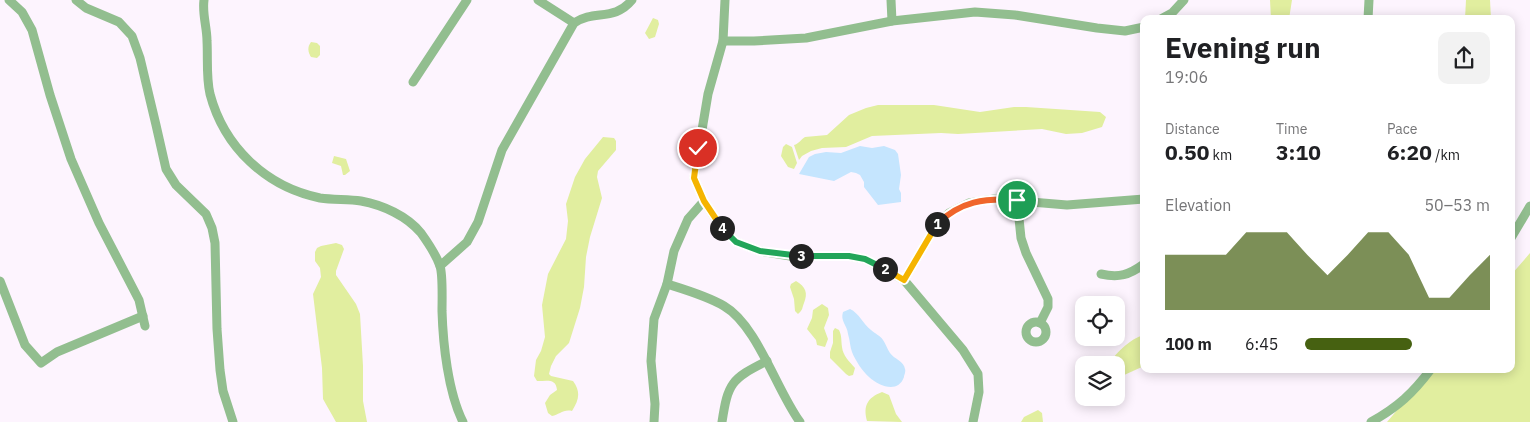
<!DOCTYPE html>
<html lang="en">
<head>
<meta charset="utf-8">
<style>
	body { margin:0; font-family:"IBM Plex Sans",sans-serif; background:#f2f2f2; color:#202124; height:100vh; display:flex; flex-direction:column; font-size:19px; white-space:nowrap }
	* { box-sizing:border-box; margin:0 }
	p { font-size:16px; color:#757577 }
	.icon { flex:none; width:28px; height:28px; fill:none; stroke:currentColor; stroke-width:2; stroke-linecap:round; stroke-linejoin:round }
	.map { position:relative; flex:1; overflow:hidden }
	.sheet { position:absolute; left:1140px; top:15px; width:375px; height:358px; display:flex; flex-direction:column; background:#fff; border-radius:10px; box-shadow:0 2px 12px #0003 }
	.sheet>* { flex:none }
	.tools { position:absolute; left:1075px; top:296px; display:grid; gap:10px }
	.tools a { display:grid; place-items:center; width:50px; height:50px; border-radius:10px; background:#fff; box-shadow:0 2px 12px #0003; font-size:25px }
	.pin { position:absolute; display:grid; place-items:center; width:42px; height:42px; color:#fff; margin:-21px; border:2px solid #fff; border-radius:50%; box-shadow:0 1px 5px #0007 }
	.km { position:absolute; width:25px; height:25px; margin:-12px; border-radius:50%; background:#222; color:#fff; font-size:14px; line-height:25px; text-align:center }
	.round { display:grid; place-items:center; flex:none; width:52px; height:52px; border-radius:10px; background:#f2f2f2 }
	.head { display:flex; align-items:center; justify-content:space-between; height:85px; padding:0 25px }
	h1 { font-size:28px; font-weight:700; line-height:38px }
	.figures { display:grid; grid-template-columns:repeat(3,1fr); gap:8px; height:85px; padding:5px 25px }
	.figures div { display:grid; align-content:center }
	.figures b { font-size:21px; font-weight:700 }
	.figures small { font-size:14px; font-weight:400 }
	.figures p { font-size:14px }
	.chart { height:140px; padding:10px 25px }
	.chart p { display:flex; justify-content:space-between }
	.chart svg { width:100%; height:90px; margin-top:5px; fill:#466111; opacity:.7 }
	ul { padding:0 25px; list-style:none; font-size:16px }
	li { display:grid; grid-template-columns:80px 60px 1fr; align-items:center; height:38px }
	li i { height:12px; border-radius:6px; background:#466111 }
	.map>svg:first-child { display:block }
</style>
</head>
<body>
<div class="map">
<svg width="1530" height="422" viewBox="0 0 1530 422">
	<rect width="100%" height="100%" fill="#fdf4fe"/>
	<g fill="#e1ee9f">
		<polygon points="1270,0 1292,0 1289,19 1271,19"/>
		<polygon points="1466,0 1490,0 1491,19 1465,19"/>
		<polygon points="653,18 658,20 659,24 655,37 649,39 645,33"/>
		<path d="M311,42L317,43L320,46V55L317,58L311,57C308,52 307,47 311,42Z"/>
		<path d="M878,105H934L980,112L1014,107H1026L1100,112L1106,117L1102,127L1082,133L1066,134L1042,129L958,134L941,133L872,136L846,147L822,148L811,151L802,156L799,160L794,145C799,144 801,139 805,137L827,135L849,115L866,108Z"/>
		<path d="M603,137L614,138L616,141V150L598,171L597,177L602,198L590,237L586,257L584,287L580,308L569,343L556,356L551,366L549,374L551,376L573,381C581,392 579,400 572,411C563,409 559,415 552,416L548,413L545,403L550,395L557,390C556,378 547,381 537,381L534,376L536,360L541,351L545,337L542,305L548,274L566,239L568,221L566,204L575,177L585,159Z"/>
		<polygon points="786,144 792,147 797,163 794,169 788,167 781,156 783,147"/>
		<polygon points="334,156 346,159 350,171 345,175 343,175 341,166 332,163"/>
		<polygon points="336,243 342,245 344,249 336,271 336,275 356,304 360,314 363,366 363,401 367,422 336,422 323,399 322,368 313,294 321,277 320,268 315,261 315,252 317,248 321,246"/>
		<polygon points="1530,253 1530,422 1387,422 1432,369 1511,369 1511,275"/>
		<path d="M796,281C806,287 808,293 804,303C802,308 803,310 798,314L795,311L794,299L790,287L791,284Z"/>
		<polygon points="822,304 828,308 829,315 824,328 828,339 825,347 817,345 816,340 807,329 812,318 813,310"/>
		<path d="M835,328L839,330C842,336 841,340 842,347C843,356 849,361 855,368L853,375L849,376L846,374L830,358V352L833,343V331Z"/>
		<path d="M1144,335V366L1122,376L1116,374V365H1110V362C1118,351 1130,339 1144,335Z"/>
		<path d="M882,392L889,395L896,414L902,422L867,421C863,406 867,398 882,392Z"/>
		<polygon points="1038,410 1042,413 1043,422 1021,422 1024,417"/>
	</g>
	<g fill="#c5e5fe">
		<polygon points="860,146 872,148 884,146 895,150 898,154 901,175 899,189 901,193 901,202 878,205 864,187 864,182 860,175 856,173 851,172 834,181 799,174 809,157 815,154 826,152 841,153"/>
		<path d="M850,309C859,313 863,324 871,330C875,334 880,335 883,340C886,344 887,349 890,353C894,359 904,361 905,369C906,372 904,375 904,377C898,394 879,386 869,377C863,372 855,360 852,352C850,347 850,340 848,334C847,325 840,321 843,312Z"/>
	</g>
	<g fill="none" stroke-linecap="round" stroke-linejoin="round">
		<g stroke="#92be8f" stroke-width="9">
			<polyline points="9,0 22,12 32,30 50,95 71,159 99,223 139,300 145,326"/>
			<polyline points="76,0 86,8 119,22 132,36 140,58 156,125 166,169 176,185 206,214 212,228 215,243 217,329 220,370 223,391 233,422"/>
			<path d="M204,0C202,14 207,27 207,41C208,59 206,77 210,94C224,147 266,187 320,198C334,200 348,199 361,201C383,205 407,216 421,233C426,240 437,257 440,266C443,275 442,300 442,311C443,344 448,392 463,422"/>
			<polyline points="538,0 574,23"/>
			<polyline points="725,0 723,41 708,94 694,178 704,201 719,224 736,242 760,251 790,256 849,256 865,259 904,280 963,350 978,374 979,392 973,422"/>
			<polyline points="891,0 892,21"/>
			<polyline points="1161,19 1172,13 1184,0"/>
			<polyline points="1368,19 1369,0"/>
			<polyline points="723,41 754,41 806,38 892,21 975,12 1015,15 1097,28 1125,31 1144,27"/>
			<polyline points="413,82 467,0"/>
			<polyline points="1017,199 1021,238 1026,253 1048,299 1048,307 1040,323"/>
			<polyline points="1511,238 1530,206"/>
			<path d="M440,266L467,242L478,222L502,150L574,23C594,9 614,22 632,0"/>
			<path d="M1101,274C1119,278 1129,275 1144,264"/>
			<polyline points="904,280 937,224 949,213 969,203 994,199 1067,205 1144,199"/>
			<polyline points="0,281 25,345 41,363 57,352 143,316"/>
			<path d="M667,284C686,290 707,296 724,306C757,325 777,391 800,422"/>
			<circle cx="1036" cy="332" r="10"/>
			<polyline points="654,422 655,404 651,361 654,319 667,284 674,251 688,219 704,201"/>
			<path d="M722,422C728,383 731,379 767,361"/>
			<path d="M1371,422C1398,407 1413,393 1431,369"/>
		</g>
	</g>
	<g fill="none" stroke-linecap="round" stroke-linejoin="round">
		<defs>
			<path id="split-1" d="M937,224C961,201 984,198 1017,200"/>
			<polyline id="split-2" points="885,269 904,280 937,224"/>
			<polyline id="split-3" points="801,256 849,256 865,259 885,269"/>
			<polyline id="split-4" points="722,228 736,242 760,251 801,256"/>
			<polyline id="split-5" points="698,148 694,178 704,201 722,228"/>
		</defs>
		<use href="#split-1" stroke="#fff" stroke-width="10"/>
		<use href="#split-2" stroke="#fff" stroke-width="10"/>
		<use href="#split-3" stroke="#fff" stroke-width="10"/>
		<use href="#split-4" stroke="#fff" stroke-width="10"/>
		<use href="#split-5" stroke="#fff" stroke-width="10"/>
		<use href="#split-1" stroke="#f0652b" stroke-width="6"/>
		<use href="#split-2" stroke="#f5b400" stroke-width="6"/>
		<use href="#split-3" stroke="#22a559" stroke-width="6"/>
		<use href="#split-4" stroke="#22a559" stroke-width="6"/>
		<use href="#split-5" stroke="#f5b400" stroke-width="6"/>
	</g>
</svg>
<div class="tools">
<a><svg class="icon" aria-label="locate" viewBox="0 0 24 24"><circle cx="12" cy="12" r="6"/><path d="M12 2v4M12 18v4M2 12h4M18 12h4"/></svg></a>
<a><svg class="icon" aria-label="layers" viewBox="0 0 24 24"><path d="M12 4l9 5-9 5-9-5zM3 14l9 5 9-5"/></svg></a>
</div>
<div class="pin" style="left:1017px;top:200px;background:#1e9e55"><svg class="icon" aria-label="arrive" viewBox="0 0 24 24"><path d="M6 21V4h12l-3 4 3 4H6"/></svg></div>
<div class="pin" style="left:698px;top:148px;background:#d93025"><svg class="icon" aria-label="check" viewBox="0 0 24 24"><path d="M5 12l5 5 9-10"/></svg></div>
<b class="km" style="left:937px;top:224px">1</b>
<b class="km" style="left:885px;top:269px">2</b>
<b class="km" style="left:801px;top:256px">3</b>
<b class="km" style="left:722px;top:228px">4</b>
<section class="sheet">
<div class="head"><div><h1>Evening run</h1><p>19:06</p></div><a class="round"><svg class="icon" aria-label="share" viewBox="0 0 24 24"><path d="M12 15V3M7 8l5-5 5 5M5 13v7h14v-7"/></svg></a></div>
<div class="figures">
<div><p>Distance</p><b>0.50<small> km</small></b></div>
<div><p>Time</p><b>3:10</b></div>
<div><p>Pace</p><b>6:20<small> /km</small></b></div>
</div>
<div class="chart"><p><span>Elevation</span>50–53 m</p>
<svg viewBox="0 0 160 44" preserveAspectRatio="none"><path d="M0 44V17L10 17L20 17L30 17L40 6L50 6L60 6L70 17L80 27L90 17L100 6L110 6L120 17L130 38L140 38L150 27L160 17V44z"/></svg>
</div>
<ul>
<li><b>100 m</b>6:45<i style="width:58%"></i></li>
</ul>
</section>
</div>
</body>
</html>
